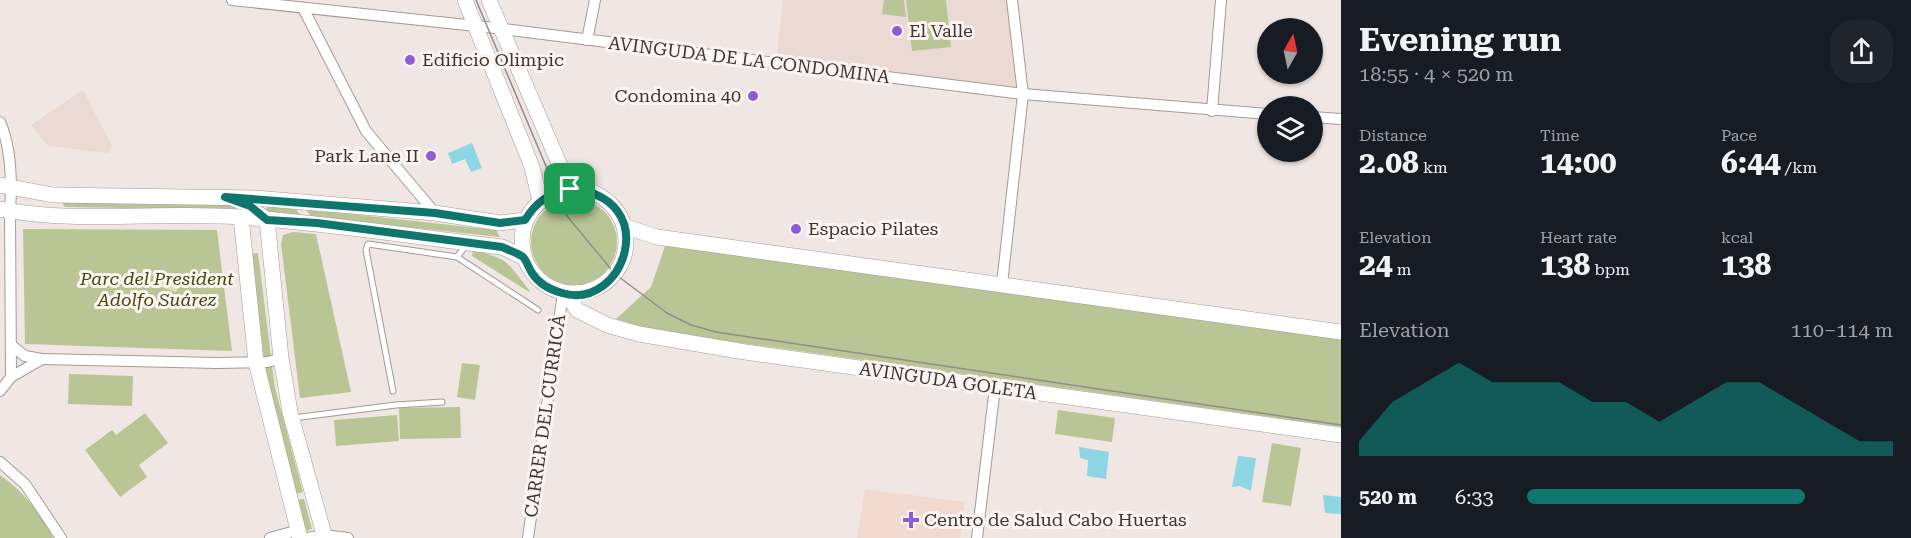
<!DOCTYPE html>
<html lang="en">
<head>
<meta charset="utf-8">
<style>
	body { margin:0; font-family:"Roboto Serif",serif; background:#20242c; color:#f1f3f6; height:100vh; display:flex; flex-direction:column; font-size:22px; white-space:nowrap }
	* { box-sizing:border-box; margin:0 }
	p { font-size:20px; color:#9ea1a6 }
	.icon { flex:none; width:33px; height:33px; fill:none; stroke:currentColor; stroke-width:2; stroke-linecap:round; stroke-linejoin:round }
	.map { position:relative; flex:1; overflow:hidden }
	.details { display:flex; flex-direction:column; background:#171b24; width:570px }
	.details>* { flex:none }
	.needle { width:39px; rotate:9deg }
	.buttons { position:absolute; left:1257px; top:18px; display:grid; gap:12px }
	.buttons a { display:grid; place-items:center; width:66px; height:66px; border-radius:50%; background:#171b24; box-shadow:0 2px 4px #0004; font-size:30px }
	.pin { position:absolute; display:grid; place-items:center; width:51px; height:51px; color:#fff; margin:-26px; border-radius:12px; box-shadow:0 3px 9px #0006 }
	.round { display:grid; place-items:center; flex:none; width:63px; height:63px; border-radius:24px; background:#20242c }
	.overview { display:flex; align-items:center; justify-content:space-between; height:102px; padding:0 18px }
	h1 { font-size:33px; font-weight:700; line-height:45px }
	.stats { display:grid; grid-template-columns:repeat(3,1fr); gap:9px; height:102px; padding:6px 18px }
	.stats div { display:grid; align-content:center }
	.stats b { font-size:30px; font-weight:700 }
	.stats small { font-size:16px; font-weight:400 }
	.stats p { font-size:16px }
	.chart { height:168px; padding:12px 18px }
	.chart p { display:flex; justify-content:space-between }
	.chart svg { width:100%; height:108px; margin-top:6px; fill:#0f766e; opacity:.7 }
	ul { padding:0 18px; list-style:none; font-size:20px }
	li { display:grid; grid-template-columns:96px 72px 1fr; align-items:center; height:45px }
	li i { height:15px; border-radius:8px; background:#0f766e }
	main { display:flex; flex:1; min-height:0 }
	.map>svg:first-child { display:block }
</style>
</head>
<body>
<main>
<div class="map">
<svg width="1341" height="538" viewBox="0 0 1341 538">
	<rect width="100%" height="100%" fill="#f0e7e4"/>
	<g fill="#ebdad4">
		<polygon points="783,0 1012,0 1023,94 776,62"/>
		<polygon points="83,90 112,146 108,153 48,146 31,125"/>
	</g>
	<polygon fill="#f2d9d0" points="865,489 965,502 960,538 857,538"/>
	<g fill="#bac595">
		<polygon points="884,0 904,0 906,17 882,14"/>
		<polygon points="906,0 946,0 951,47 912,51"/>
		<circle cx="574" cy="242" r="43"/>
		<polygon points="61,201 236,204 236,210 65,207"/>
		<polygon points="268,206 296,209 301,216 267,212 265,210"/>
		<polygon points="305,209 496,230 500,237 312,217"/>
		<polygon points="23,229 217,230 232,351 25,344"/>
		<polygon points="293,232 316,234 351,392 300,398 281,244 283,235"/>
		<polygon points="665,246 682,246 1341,337 1341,427 656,331 616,319 651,287"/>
		<path d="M473,251C509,257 509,265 530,291L529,292L472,256Z"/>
		<polygon points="258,253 271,356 264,359 252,254"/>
		<polygon points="462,363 480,365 475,400 457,397"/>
		<polygon points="272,366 275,388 303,492 296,494 268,389 265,367"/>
		<polygon points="69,374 133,376 132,406 68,404"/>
		<polygon points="460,407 461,438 400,439 399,408"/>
		<polygon points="1058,410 1115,418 1112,442 1055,434"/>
		<polygon points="145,413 168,443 139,465 147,477 120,497 85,450 112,430 116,435"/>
		<polygon points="397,415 399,441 336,446 334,420"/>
		<polygon points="1272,443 1301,448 1291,506 1262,502"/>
		<path d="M0,475C23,491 40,513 53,538H0Z"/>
		<polygon points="304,499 312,529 306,531 297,500"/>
	</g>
	<polygon fill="#e9e0ba" points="185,276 176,292 159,286 172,277"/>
	<g fill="#8dd6e3">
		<polygon points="472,143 482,168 471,172 465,159 452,164 448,153"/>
		<polygon points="1079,447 1109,452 1106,479 1087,476 1088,460 1080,458"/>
		<polygon points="1238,456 1256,458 1251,491 1240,486 1232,487"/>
		<polygon points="1323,495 1341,497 1341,514 1325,513"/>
	</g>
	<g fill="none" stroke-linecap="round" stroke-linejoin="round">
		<defs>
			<g id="lane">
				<polyline points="457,257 538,310"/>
				<polyline points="393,391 366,250 368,244 457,257 467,244"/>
				<polyline points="293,418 396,405 442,402"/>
			</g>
			<g id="street">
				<polyline points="232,0 495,28 1023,94 1268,114"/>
				<polyline points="303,8 366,131 435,213"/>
				<polyline points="587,40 595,0"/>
				<polyline points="1212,111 1221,0"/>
				<polyline points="1312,117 1341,119"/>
				<path d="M0,122C12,149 12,182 10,211L11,377"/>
				<polyline points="1002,284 1023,94 1012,0"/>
				<polyline points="11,345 25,356 42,359 217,363 268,362 281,358"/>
				<polyline points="0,391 11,377 42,359"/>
				<polyline points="0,462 25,484 61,538"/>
				<polyline points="270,538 299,530"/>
				<polyline points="308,538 324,535 348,538"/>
				<polyline points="528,538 563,293"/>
				<polyline points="977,538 995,387"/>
			</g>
			<g id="secondary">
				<polyline points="465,0 532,167 540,201"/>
				<polyline points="489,0 570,189"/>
				<polyline points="0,185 53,195 255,198 435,213 500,223 525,220"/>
				<circle cx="574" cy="241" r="52"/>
				<path d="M0,209C78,224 161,211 240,217C328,223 415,237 502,247L523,257"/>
				<polyline points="259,214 267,220 281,358 290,412 325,538"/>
				<polyline points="241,217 256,362 300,538"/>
				<polyline points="626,227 657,237 1341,332"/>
				<polyline points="567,294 577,310 607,325 639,334 745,352 1341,435"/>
			</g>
		</defs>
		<use href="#lane" stroke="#a39b98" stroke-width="7"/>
		<use href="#street" stroke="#a39b98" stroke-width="12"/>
		<use href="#secondary" stroke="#a39b98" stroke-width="16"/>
		<use href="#lane" stroke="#fff" stroke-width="5"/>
		<use href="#street" stroke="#fff" stroke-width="10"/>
		<use href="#secondary" stroke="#fff" stroke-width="15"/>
		<polyline stroke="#938c8b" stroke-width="1.5" points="476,0 567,216 615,274 667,313 691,325 716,332 1341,425"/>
	</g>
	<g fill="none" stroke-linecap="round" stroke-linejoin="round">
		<defs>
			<path id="route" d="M570,189C664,196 625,312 562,293C551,290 539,284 532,273C529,269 527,261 523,257C518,253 508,250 502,247L317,223L267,220L250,206L225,197L435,213L500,223L525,220C536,202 549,193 570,189Z"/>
		</defs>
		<use href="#route" stroke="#fff" stroke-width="12"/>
		<use href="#route" stroke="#0f766e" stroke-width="8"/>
	</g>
	<g fill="#8d5dd6" stroke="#fdf4f1" stroke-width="2">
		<circle cx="897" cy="31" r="6"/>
		<circle cx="410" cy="60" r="6"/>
		<circle cx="753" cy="96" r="6"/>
		<circle cx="431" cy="156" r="6"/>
		<circle cx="796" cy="229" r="6"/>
		<path d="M908 511h6v6h6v6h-6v6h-6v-6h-6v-6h6z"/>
	</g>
	<g text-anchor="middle" stroke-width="6" stroke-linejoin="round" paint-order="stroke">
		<g font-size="18" fill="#3a3635" stroke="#fdf4f1" text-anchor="start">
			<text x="909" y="37">El Valle</text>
			<text x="422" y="66">Edificio Olimpic</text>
			<text x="741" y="102" text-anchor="end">Condomina 40</text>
			<text x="419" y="162" text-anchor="end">Park Lane II</text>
			<text x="808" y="235">Espacio Pilates</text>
			<text x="924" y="526">Centro de Salud Cabo Huertas</text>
		</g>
		<g font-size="18" fill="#3a3635" stroke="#fdf4f1">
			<text transform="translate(749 60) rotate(7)" y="6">AVINGUDA DE LA CONDOMINA</text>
			<text transform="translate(948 381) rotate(8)" y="6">AVINGUDA GOLETA</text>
			<text transform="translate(545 416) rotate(-82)" y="6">CARRER DEL CURRICÀ</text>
		</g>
		<g font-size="18" font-style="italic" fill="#404a0c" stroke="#fdf4f1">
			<text x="157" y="285">Parc del President<tspan x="157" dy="21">Adolfo Suárez</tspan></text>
		</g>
	</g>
</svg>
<div class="buttons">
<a><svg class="needle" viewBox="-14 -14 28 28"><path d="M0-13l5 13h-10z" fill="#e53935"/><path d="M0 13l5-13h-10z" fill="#9ea1a6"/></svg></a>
<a><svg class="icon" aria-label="layers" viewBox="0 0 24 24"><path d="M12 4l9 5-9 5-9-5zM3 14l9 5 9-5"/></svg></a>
</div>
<div class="pin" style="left:570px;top:189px;background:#1e9e55"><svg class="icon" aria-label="arrive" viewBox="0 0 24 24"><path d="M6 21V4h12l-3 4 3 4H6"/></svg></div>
</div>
<section class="details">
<div class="overview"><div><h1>Evening run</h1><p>18:55 · 4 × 520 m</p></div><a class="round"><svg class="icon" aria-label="share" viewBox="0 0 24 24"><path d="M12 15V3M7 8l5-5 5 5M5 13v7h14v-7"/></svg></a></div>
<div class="stats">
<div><p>Distance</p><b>2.08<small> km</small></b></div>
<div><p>Time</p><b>14:00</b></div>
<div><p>Pace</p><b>6:44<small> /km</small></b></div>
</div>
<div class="stats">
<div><p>Elevation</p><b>24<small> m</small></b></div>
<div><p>Heart rate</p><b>138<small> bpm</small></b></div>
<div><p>kcal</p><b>138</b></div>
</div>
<div class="chart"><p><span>Elevation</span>110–114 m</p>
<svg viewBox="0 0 160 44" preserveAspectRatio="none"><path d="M0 44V38L10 22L20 14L30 6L40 14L50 14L60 14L70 22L80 22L90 30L100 22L110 14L120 14L130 22L140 30L150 38L160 38V44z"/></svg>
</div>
<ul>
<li><b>520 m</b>6:33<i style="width:76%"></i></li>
</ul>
</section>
</main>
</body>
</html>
